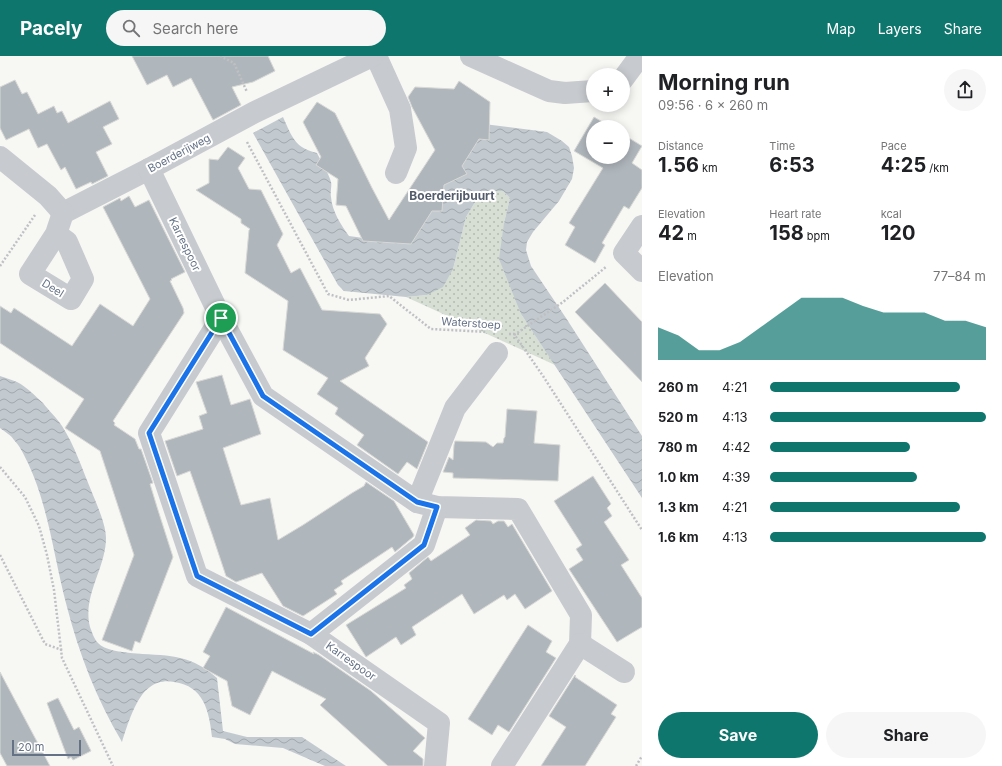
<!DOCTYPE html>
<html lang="en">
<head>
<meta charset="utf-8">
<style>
	body { margin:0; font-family:Inter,sans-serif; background:#f6f6f6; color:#202124; height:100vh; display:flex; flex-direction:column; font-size:15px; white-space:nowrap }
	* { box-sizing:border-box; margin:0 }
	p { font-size:13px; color:#757577 }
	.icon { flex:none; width:22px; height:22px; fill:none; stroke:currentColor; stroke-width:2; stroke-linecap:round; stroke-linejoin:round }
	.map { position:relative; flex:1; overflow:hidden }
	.drawer { display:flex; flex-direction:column; background:#fff; width:360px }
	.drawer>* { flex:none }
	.controls { position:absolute; left:586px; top:12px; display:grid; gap:8px }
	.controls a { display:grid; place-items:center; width:44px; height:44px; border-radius:50%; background:#fff; box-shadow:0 2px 10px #0003; font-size:20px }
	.scale { position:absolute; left:12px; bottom:10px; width:69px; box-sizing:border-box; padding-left:4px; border:2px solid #657286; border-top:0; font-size:11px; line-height:14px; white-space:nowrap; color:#657286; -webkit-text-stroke:3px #fff; paint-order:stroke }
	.pin { position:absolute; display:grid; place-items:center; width:34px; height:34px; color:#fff; margin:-17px; border:2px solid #fff; border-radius:50%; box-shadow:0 1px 4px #0007 }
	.round { display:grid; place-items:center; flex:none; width:42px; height:42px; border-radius:21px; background:#f6f6f6 }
	.headline { display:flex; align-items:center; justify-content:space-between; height:68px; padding:0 16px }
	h1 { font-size:22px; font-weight:700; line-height:30px }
	.figures { display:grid; grid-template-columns:repeat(3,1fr); gap:6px; height:68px; padding:4px 16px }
	.figures div { display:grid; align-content:center }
	.figures b { font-size:20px; font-weight:700 }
	.figures small { font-size:11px; font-weight:400 }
	.figures p { font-size:11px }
	.chart { height:112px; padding:8px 16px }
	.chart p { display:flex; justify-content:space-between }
	.chart svg { width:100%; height:72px; margin-top:4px; fill:#0f766e; opacity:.7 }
	.action { display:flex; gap:8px; margin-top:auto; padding:8px 16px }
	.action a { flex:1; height:46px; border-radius:24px; background:#0f766e; color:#fff; font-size:16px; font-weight:700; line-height:46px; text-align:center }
	.action a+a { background:#f6f6f6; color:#202124 }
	ul { padding:0 16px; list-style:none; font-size:13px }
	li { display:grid; grid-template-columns:64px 48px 1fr; align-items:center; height:30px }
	li i { height:10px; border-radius:5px; background:#0f766e }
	header { display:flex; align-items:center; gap:24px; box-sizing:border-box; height:56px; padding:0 20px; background:#0f766e; color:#fff }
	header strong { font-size:19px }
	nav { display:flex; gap:22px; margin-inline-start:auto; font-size:14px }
	.search { width:280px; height:36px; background:#f6f6f6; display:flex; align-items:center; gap:10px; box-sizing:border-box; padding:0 14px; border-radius:22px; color:#757577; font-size:15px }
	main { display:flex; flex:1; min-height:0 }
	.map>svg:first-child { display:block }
</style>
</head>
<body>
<header>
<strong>Pacely</strong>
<div class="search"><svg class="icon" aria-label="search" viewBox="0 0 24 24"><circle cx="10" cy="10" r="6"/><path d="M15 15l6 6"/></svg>Search here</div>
<nav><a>Map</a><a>Layers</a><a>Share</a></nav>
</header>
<main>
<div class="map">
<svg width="642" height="710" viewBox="0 0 642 710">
	<defs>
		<pattern id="grass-dots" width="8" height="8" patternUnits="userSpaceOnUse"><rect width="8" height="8" fill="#d7dfd5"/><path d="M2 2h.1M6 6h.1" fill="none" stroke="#b2b9b2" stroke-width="1.8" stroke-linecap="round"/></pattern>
		<pattern id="water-waves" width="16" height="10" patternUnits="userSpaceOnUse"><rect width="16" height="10" fill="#c2cad0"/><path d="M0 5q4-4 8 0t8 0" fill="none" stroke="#a1a8ae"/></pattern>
	</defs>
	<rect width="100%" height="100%" fill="#f7f7f4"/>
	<polygon fill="url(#grass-dots)" points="491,135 503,135 510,142 504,167 521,258 555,309 406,241 427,239 453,213 466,161 477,143"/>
	<g fill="url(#water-waves)">
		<path d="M283,61C292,81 295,92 317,97C321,105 329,118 331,126C332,130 330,136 331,141C332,155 341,169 349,180L399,187L476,67L547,76L562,85L569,91L572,100L574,112L572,123L559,145L533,176L527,186L526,194L531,210L566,262L642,380V442L521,258L499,203L504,167L510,142L503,135H491L477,143L466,161L453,213L443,231L427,239L406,241L344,235L338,229L253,77Z"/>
		<path d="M0,320C6,322 12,324 17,326C27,331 35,340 43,347C49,355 57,362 62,370C75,390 82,413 91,434C96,447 106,468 106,482C106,512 82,540 90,571C92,576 94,583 98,587C111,601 160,596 180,602C194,605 206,612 217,622L223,675L247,681H302L346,710H325L283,692L235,688L225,683L212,681C209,655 204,630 174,626C166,624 156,626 150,631C136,640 127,670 122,686C97,644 79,598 67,551C54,503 49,452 28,407C24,399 20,390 14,384C11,379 5,376 0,372Z"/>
	</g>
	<g fill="#afb6bc" stroke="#d8d9d6">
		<polygon points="132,0 268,0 275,15 253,26 232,31 241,49 213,64 191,22 173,31 167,19 147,29"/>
		<polygon points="15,24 22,38 27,36 38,58 54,50 57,57 62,55 68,67 110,45 119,63 103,71 112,88 96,96 108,120 92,128 91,126 76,133 65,111 61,114 47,88 38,92 29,73 6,84 0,72 0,31"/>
		<polygon points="459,25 490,46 489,84 479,83 462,110 467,118 444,129 442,155 432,155 411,188 363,185 346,150 336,149 338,123 316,109 321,101 303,66 317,46 335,57 372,132 389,164 435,94 412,51 408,41 415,31 454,33"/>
		<polygon points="594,61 611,71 593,71 593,101 623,101 624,79 642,90 632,107 642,114 642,132 629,153 624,150 602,187 605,189 595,207 565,189 575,171 569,167 603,112 574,95"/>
		<polygon points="228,91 245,102 238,112 249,133 261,134 283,178 277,189 291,217 300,212 322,254 380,258 387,268 365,302 369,310 340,325 428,386 417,413 407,406 398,418 357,389 364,379 335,358 338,352 317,338 328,322 283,294 288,245 245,217 249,174 250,173 241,167 241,163 196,134 209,127 209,103 218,104"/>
		<polygon points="129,140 135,151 149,144 185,216 171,223 172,224 170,225 183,252 184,257 113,365 115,367 114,369 135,383 139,393 141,393 153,427 150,428 157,451 173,501 140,587 135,585 132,595 102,584 134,499 100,395 65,372 84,343 0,287 0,250 11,257 14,252 72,290 100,248 133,270 150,243 103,151 120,142 121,145"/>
		<polygon points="605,227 642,266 642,326 575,256"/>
		<polygon points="222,319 231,349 250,343 261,378 223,392 241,449 270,442 278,484 303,469 352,437 364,430 366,426 394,445 414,479 413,481 395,496 392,491 341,525 343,528 334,534 337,538 303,560 283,550 262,517 236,526 226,520 212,478 190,415 177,420 165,385 203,373 199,360 207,357 196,326"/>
		<polygon points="507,353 537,355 534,387 560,389 558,425 453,422 453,417 443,416 449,401 453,404 454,389 455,385 486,386 493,391 497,387 503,387 504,382 505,381"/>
		<polygon points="593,420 611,448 607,452 612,460 604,466 629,504 621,509 642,542 642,571 617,586 569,513 583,504 576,493 582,489 554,445"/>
		<polygon points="476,464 491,465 493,468 498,465 504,465 508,471 512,468 552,535 525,553 515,538 507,544 504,539 474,558 462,538 412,571 416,579 401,589 396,581 366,601 346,569 406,532 404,529 412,523 409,517 428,501 431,505 470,479 465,472"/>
		<polygon points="226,551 314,598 313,596 319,599 371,635 425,682 413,695 423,703 423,710 388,710 320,649 326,643 272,615 250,659 232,650 227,625 203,612 210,600 203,596"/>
		<polygon points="528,569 552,585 546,596 556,602 509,676 498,669 492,679 468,663"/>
		<polygon points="0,616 50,710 7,710 0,697"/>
		<polygon points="575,619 576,620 575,621 617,649 611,658 616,661 585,710 541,710 566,671 549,660"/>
		<polygon points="58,642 74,674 79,671 91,695 73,704 71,701 68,703 47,647"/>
	</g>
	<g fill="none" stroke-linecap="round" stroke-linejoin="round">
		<g stroke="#bec0c3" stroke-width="2.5" stroke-dasharray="2 2" stroke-linecap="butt">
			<polyline points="220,0 234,7 247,36"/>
			<polyline points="247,86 328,238 349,244 389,240 431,273 487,276"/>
			<polyline points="0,210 35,159"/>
			<polyline points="509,278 514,278 543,320 642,474"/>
			<polyline points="514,279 523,273 563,246 606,211"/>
			<polyline points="0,411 25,441 39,470 47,499 54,534 62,602 113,710"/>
			<polyline points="0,499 45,588 62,594"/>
			<polyline points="636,710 642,700"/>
		</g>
		<g stroke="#c7cace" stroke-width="22">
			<polyline points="376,0 400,53 406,92 396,117"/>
			<polyline points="471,0 549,35 565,37 593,35"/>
			<polyline points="623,23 640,0"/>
			<polyline points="0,101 48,140 63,157 149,113 255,56 372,0"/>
			<polyline points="149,113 221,262 263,340 417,446 437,451 518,453 581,559 580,588 502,710"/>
			<polyline points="642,170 624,197 642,215"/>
			<polyline points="56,178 67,186 83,223 71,243 30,218 56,178 63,157"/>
			<polyline points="221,262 149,377 197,520 311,578 439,667 435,710"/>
			<polyline points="417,446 455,352 497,297"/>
			<polyline points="311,578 424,489 437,451"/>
			<polyline points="580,588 624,616"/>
		</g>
	</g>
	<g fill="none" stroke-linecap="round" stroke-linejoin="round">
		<defs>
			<polygon id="route" points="221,262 263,340 417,446 437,451 424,489 311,578 197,520 149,377"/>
		</defs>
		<use href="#route" stroke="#fff" stroke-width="8"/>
		<use href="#route" stroke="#1a73e8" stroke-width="5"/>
	</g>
	<g text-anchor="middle" stroke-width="4" stroke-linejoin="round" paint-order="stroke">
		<g font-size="11" fill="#657286" stroke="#fff">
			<text transform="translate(179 97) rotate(-28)" y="4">Boerderijweg</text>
			<text transform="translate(185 188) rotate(64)" y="4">Karrespoor</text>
			<text transform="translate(53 232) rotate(32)" y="4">Deel</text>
			<text transform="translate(471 267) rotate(4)" y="4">Waterstoep</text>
			<text transform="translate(351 605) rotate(35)" y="4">Karrespoor</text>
		</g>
		<g font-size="12" font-weight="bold" fill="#535c6b" stroke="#fff">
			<text x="452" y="144">Boerderijbuurt</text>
		</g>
	</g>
</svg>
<div class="controls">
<a>+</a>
<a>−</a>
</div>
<div class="scale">20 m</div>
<div class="pin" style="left:221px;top:262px;background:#1e9e55"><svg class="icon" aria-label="arrive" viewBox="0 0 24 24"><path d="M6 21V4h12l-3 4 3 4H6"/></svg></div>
</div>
<section class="drawer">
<div class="headline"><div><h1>Morning run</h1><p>09:56 · 6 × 260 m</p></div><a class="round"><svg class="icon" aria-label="share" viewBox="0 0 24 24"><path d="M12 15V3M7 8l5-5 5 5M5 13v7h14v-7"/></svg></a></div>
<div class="figures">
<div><p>Distance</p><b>1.56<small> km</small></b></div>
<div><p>Time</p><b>6:53</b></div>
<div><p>Pace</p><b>4:25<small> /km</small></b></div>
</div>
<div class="figures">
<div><p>Elevation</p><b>42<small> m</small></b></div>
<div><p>Heart rate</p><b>158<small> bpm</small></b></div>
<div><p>kcal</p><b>120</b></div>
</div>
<div class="chart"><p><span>Elevation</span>77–84 m</p>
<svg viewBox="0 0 160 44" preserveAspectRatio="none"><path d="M0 44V24L10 29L20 38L30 38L40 33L50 24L60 15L70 6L80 6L90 6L100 11L110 15L120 15L130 15L140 20L150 20L160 24V44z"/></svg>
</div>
<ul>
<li><b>260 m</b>4:21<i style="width:88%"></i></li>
<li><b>520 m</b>4:13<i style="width:100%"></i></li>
<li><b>780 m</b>4:42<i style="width:65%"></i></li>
<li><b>1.0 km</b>4:39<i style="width:68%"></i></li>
<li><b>1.3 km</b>4:21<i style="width:88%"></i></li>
<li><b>1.6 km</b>4:13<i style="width:100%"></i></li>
</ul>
<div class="action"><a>Save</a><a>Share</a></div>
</section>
</main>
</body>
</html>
